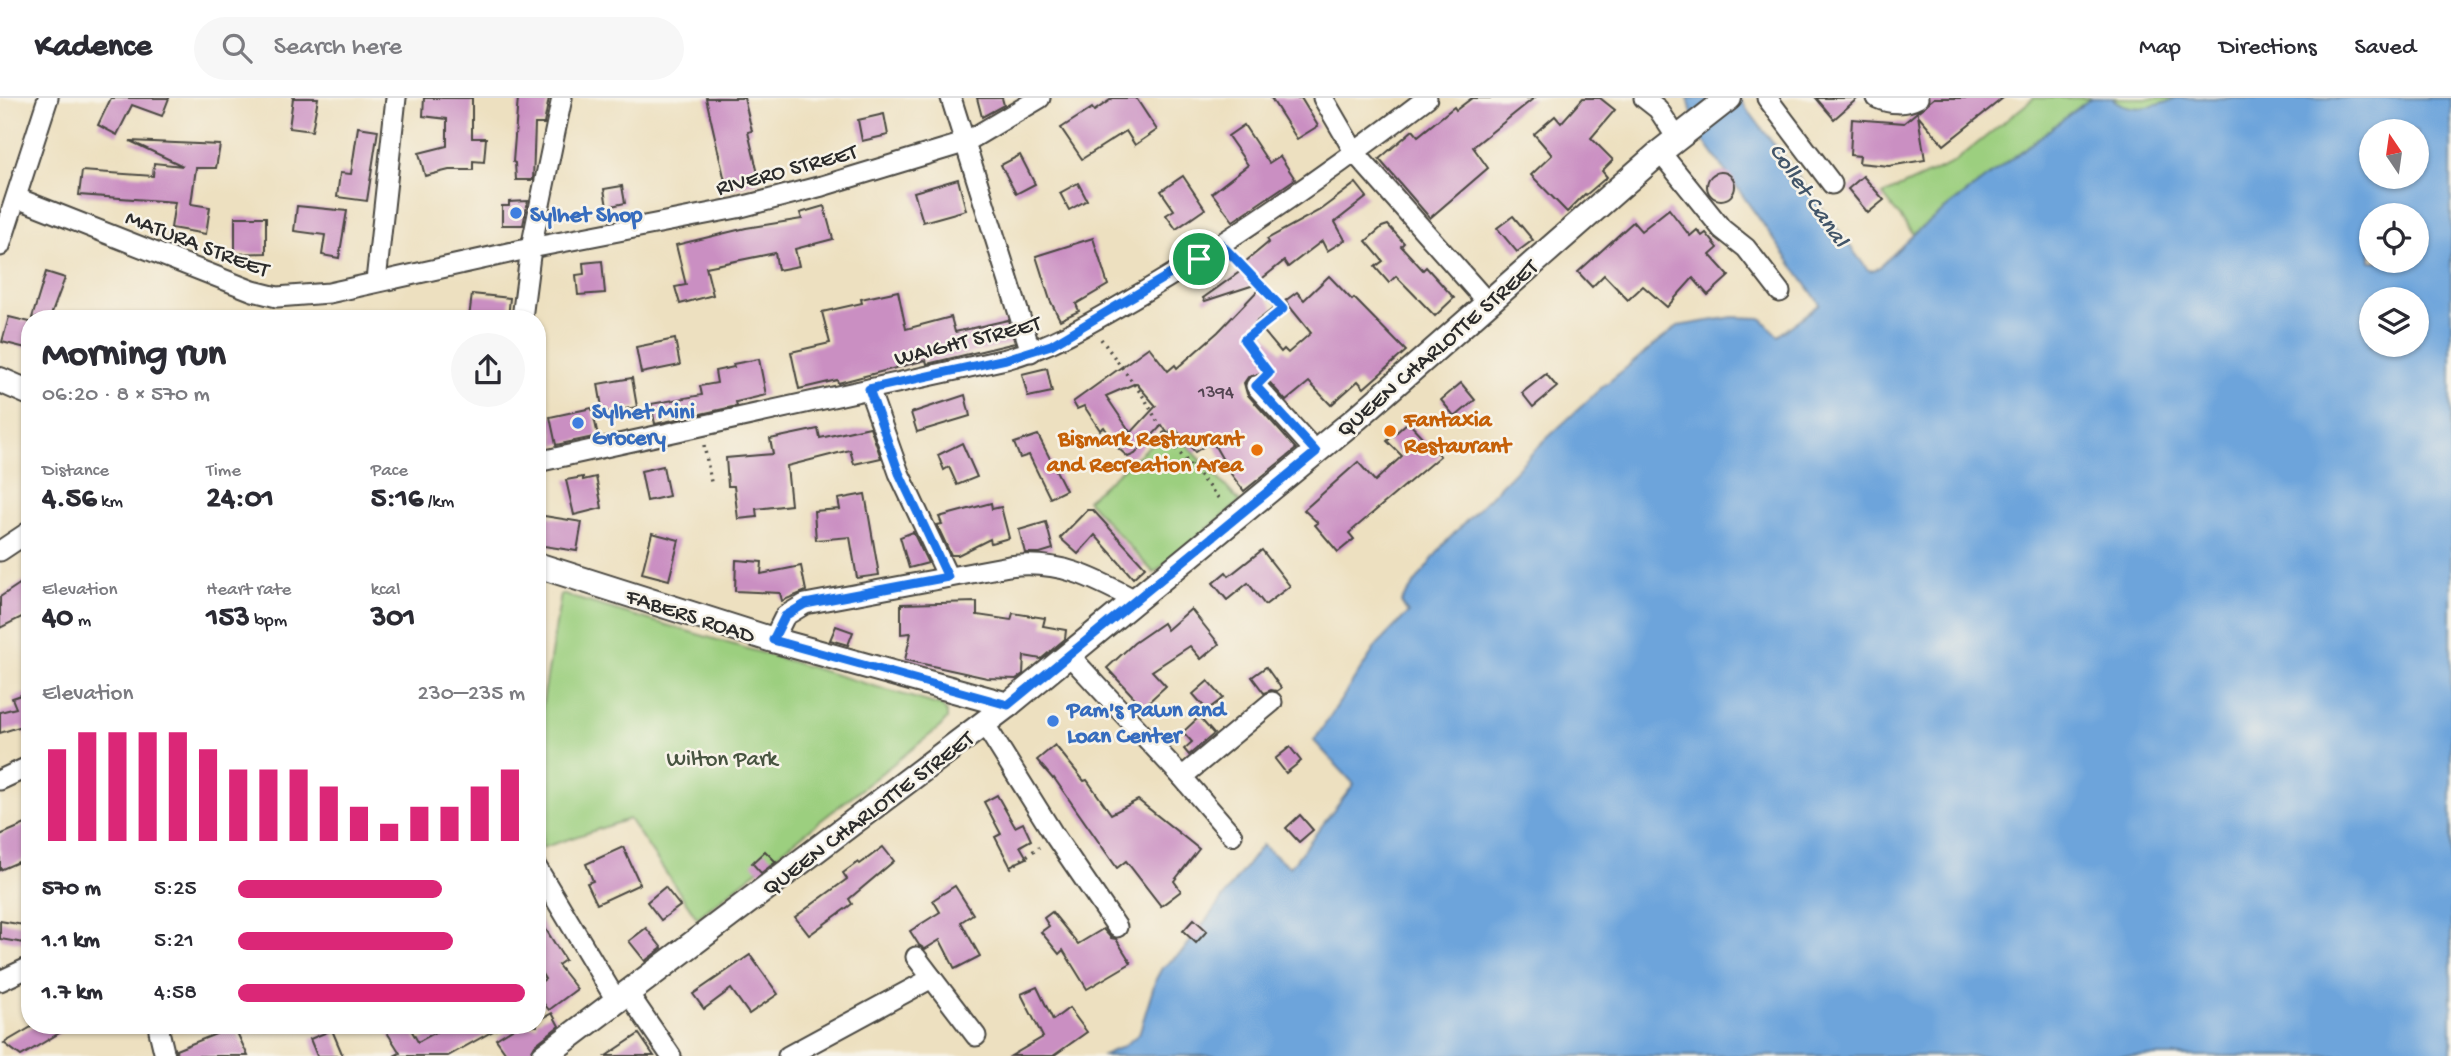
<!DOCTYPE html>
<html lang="en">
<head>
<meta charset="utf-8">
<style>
	body { margin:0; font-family:"Gochi Hand",sans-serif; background:#f7f7f7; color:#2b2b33; height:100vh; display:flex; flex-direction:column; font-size:26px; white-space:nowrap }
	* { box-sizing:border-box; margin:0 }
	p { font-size:23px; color:#7c7c81 }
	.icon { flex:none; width:38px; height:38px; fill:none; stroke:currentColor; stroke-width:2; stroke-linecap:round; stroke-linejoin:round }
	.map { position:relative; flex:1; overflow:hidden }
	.side { position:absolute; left:21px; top:212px; width:525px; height:724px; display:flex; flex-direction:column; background:#fff; border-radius:28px; box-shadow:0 2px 5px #0004 }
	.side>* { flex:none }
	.needle { width:46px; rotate:347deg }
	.buttons { position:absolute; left:2359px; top:21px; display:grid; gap:14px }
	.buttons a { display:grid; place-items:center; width:70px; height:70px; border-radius:50%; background:#fff; box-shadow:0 2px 5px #0004; font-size:35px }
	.pin { position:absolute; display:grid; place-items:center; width:60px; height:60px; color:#fff; margin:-30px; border:4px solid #fff; border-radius:50%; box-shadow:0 2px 7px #0007 }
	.round { display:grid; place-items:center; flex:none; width:74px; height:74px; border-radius:37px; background:#f7f7f7 }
	.summary { display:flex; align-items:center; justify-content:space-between; height:119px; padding:0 21px }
	h1 { font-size:38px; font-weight:700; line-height:52px }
	.metrics { display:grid; grid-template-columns:repeat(3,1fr); gap:10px; height:119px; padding:7px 21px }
	.metrics div { display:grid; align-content:center }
	.metrics b { font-size:30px; font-weight:700 }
	.metrics small { font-size:19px; font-weight:400 }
	.metrics p { font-size:19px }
	.chart { height:196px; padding:14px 21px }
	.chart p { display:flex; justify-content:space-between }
	.chart svg { width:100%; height:126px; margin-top:7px; stroke:#db2777; stroke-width:6 }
	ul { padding:0 21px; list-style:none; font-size:23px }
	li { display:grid; grid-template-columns:112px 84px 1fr; align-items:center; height:52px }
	li i { height:18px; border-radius:9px; background:#db2777 }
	header { display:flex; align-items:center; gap:42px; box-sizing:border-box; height:98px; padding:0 35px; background:#fff; border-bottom:2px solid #e1e1e2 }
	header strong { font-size:33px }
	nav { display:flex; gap:38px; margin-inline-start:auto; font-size:24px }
	.search { width:490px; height:63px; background:#f7f7f7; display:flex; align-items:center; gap:18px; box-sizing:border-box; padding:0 24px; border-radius:38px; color:#7c7c81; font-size:26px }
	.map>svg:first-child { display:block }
</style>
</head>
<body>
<header>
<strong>Kadence</strong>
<div class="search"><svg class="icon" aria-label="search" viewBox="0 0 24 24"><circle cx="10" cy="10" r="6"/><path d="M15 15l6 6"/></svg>Search here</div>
<nav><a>Map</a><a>Directions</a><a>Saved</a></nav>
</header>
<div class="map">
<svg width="2451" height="958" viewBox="0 0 2451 958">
	<rect width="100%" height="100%" fill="#f7f3e8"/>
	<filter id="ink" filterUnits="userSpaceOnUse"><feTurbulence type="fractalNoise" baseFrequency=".0143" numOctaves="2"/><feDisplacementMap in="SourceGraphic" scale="14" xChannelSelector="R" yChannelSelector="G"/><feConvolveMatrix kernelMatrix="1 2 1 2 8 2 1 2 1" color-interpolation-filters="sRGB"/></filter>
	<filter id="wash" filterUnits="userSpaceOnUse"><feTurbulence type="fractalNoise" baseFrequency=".00686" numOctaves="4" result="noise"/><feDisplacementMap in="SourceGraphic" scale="28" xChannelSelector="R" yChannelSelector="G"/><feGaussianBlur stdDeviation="1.57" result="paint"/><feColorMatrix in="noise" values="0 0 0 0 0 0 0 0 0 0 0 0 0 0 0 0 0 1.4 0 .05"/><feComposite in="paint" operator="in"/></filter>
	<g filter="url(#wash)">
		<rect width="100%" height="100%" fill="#ede0c0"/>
		<g fill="#9ccf7f" stroke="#647d55" stroke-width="2">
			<polygon points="2034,0 2091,0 1913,136 1883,97 1953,65"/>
			<path d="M2112,0H2178C2158,8 2130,18 2112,0Z"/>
			<polygon points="1166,333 1168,336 1174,333 1240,404 1154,475 1087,402"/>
			<polygon points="561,496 942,608 947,615 947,621 940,629 697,820 629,721 542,750 537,639"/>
		</g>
		<path fill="#6da4db" stroke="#4c6883" stroke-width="2" fill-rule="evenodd" d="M1688,0H1739L1867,171L1871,173L1880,169L1917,133L2091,0H2112C2130,17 2158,8 2178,0H2451V958H1101L1122,949L1139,936L1156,881L1162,870L1183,853L1262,747L1290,769L1354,686L1314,643L1377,547L1408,515L1401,504L1443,447L1541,346L1600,291L1678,228L1733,219L1761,220L1778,238L1820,206L1696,32ZM2371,33H2417V79H2371ZM2371,117H2417V163H2371ZM2371,201H2417V247H2371Z"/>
		<g id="blocks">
			<g fill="#ca8fc2" fill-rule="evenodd">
				<polygon points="111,0 169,0 162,18 132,7 117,37 98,27"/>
				<polygon points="293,0 318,0 312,33 289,30"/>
				<polygon points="424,0 472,0 472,40 486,40 484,64 473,63 473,72 449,72 425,78 419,55 447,48 447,21 423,18"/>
				<polygon points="518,0 549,0 544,26 535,26 533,82 516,82 515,65 513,64"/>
				<polygon points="706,0 744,0 752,33 748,34 760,84 727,92"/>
				<polygon points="977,0 1002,0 1004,7 982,19"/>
				<polygon points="1113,0 1136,0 1157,32 1135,47 1126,33 1082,61 1061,30 1092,10 1094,13"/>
				<polygon points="1271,0 1301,0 1318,28 1297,41"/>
				<polygon points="1472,0 1534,0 1473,49 1488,70 1430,120 1379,61 1413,32 1418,38 1454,9 1456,12"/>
				<polygon points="1583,0 1600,0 1615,12 1591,40 1613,62 1602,73 1607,79 1586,97 1585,96 1567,114 1531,77 1552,57 1534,36 1555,18 1561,25"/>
				<polygon points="1816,0 1858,0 1834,21"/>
				<polygon points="1934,0 2003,0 1944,47 1918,17 1925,62 1889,68 1859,65 1860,58 1850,57 1852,21 1904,25"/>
				<polygon points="884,16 888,37 862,43 858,22"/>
				<polygon points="1244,27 1269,65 1280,58 1295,81 1233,123 1212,95 1248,67 1228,38"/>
				<polygon points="358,29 378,32 367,103 337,99 340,75 351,76"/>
				<polygon points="130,43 220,47 216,70 196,70 191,106 210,109 206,136 171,130 175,104 79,97 82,73 153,78 154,65 183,68"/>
				<polygon points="1020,57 1035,86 1016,96 1001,67"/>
				<circle cx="1721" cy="88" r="14"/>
				<polygon points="1183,78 1205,111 1176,131 1166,117 1174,112 1161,93"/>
				<polygon points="1863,78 1884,102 1868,115 1848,91"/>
				<polygon points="958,81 966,112 923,124 914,94"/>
				<polygon points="1078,85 1087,102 1069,112 1060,95"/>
				<polygon points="1356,85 1367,99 1335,124 1345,142 1327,153 1322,143 1288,169 1284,163 1254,187 1205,203 1203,200 1248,168 1245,164 1269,144 1267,141 1320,112"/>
				<polygon points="622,88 625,105 607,109 604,91"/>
				<polygon points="528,103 523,127 502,127 502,108 509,108 509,104"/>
				<polygon points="297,108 347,113 339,160 322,157 325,137 294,133"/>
				<polygon points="824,108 833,141 795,151 799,168 778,172 775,155 706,169 713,197 680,206 675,189 686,187 676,147 746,130 802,121 800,115"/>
				<polygon points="1669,111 1690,138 1697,132 1702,138 1706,135 1718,150 1710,157 1729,178 1708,197 1693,180 1667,209 1643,188 1628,202 1604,177 1592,189 1578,174 1633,124 1641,133"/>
				<polygon points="1513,118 1533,142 1517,154 1497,130"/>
				<polygon points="235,119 266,119 266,155 235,156"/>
				<polygon points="1388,127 1404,145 1401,148 1423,172 1426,169 1454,200 1435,218 1396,178 1389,185 1375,169 1383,163 1366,143 1382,129"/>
				<polygon points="1093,140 1108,187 1076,206 1079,213 1060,222 1050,202 1036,158"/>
				<polygon points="602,163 605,195 578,197 576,177 584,176 583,165"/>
				<polygon points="46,174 65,180 50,220 32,220"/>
				<path d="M1329,178L1352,202L1354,200L1406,253L1364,290L1358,283L1331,307L1309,284L1286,303L1265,279L1259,276L1248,279L1244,285L1247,296L1296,351L1244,393L1231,376L1212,343L1195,354L1176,332L1168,336L1162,327L1135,356L1128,359L1117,349L1104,329L1100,332L1084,308L1077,311L1073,304L1149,249L1168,273L1175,267L1177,270L1218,234L1259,191L1274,210L1256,224L1281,254L1284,251L1288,255L1311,235L1285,203L1297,194L1304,202ZM1136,285L1156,308L1131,335L1106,298Z"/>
				<polygon points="898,193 906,231 951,219 955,234 1008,222 1015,245 927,266 926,262 838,285 837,282 799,291 791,254 830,245 822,214 862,205 861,201"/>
				<polygon points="472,196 510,200 508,220 469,220"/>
				<polygon points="9,219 30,224 30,251 2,244"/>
				<polygon points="675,241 680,267 641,275 636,249"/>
				<polygon points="759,261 766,297 736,304 737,308 655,326 651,306 702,297 700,288 717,285 715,273 734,269 733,266"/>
				<polygon points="1047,270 1052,294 1028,299 1022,276"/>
				<polygon points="1546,276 1557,289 1533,309 1522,295"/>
				<polygon points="632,280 637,309 603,315 598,286"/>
				<polygon points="1461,285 1475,302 1455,319 1441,302"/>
				<polygon points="965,297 970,318 917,334 911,315"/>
				<polygon points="592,310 598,338 556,347 550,319"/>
				<polygon points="1408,324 1440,358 1349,435 1354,441 1338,454 1315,427 1318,425 1304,412 1358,364 1375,383 1402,358 1387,343"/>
				<polygon points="870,329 881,360 854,366 850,352 787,368 791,407 756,411 757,419 738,421 734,388 728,388 726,360 773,356 770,341 818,331 820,340"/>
				<polygon points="1038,337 1066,392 1050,400 1029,357 1020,360 1014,345"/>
				<polygon points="962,345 977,379 957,387 949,369 944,372 938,357"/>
				<polygon points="663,368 669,398 647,403 641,373"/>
				<polygon points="583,379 583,382 596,379 602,410 574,417 566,382"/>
				<polygon points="865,396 879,477 857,480 850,439 816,442 814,413 840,411 838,401"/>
				<polygon points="991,405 992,411 1001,409 1009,440 991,445 990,441 958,457 951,457 937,427 942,426 939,419"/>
				<polygon points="1087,412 1093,412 1145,469 1133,480 1095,437 1078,456 1060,440"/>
				<polygon points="538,417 582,424 577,453 537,447"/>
				<polygon points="1046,424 1053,451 1040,455 1025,455 1019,432"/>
				<polygon points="913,434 928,465 909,470 900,439"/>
				<polygon points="652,435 679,442 669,482 642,475"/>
				<polygon points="1262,452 1290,488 1265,507 1248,485 1227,502 1213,485 1226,474 1229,478"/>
				<polygon points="736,462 762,464 761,476 801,468 806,493 782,503 780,495 735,493"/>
				<polygon points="30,479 30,515 0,530 0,499"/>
				<polygon points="977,504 977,517 1011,522 1013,515 1045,520 1043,528 1066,532 1065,541 1041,561 1024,558 1023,576 1016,581 987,580 905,562 911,535 901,536 901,506"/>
				<polygon points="1191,511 1219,546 1201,561 1190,548 1152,573 1166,588 1143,609 1107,570 1134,545 1163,525 1167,532"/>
				<polygon points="836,528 853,534 848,547 830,542"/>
				<polygon points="1266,569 1281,590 1277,593 1271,592 1264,595 1252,579"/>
				<polygon points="1208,583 1223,600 1207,612 1193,596"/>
				<polygon points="30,594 30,643 27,643 22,628 0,635 0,614 16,610 12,600"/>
				<polygon points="1199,619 1214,636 1189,657 1184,651 1192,644 1183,634"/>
				<polygon points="1055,647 1084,683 1087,682 1111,716 1138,702 1199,751 1174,783 1181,793 1161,808 1126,763 1117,770 1054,680 1053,681 1037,662"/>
				<polygon points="1290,649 1301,663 1286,675 1275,661"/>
				<polygon points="997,697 1015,729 1023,725 1031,742 1020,748 1027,760 1010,768 995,739 1001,736 984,704"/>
				<polygon points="1300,717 1313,732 1299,744 1286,730"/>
				<polygon points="30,724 30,759 0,772 0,737"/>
				<polygon points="623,749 640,786 597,806 587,785 593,783 586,766"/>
				<polygon points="883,749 894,763 849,801 852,806 809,837 795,819 847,781 843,775 858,764 860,766"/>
				<polygon points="765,753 776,764 761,775 752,765"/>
				<polygon points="955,788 973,816 961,824 980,858 955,871 940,842 925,851 919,847 910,833 940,814 933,802"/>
				<polygon points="665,789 680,808 661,822 647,804"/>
				<polygon points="1052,814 1078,846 1103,831 1111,840 1116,841 1131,865 1087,891 1063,852 1059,856 1041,834 1049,828 1044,820"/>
				<polygon points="537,817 565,862 558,867 577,891 549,912 537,898 537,887 545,881 537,868"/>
				<polygon points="1194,821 1207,833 1196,845 1183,833"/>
				<polygon points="0,823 30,828 30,846 0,841"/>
				<polygon points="646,830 662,850 645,863 629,843"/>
				<polygon points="750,857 778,896 749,916 731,891 704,911 693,896"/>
				<polygon points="1037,889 1053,922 1069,910 1087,934 1053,958 1011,958 1043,939 1021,896"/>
				<polygon points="552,915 559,928 535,947 529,958 508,958 496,941 517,928 537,928 537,923"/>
				<polygon points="33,928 71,928 21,958 4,945"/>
				<polygon points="213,928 234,928 248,958 177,958 176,952 216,936"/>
				<polygon points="383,928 409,928 418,944 447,928 502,928 448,958 394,958 400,955"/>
				<polygon points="332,932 343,958 317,958 310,941"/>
				<polygon points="639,936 654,958 606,958"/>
			</g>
		</g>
	</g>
	<g filter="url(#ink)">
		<use href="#blocks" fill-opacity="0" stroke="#484641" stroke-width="2"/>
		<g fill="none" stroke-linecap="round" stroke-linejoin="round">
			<defs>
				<g id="minor">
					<polyline points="951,0 1031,254"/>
					<polyline points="1323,0 1355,55 1487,204"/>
					<polyline points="1644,0 1658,11 1677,40"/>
					<polyline points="1767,0 1832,86"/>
					<path d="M1877,0C1890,6 1905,7 1918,0"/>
					<polyline points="1660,54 1722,131 1746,150 1780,194"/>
					<polyline points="17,100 253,193 277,199 329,195 531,150 737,110 822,88 964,45 1040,0"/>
					<polyline points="0,148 48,0"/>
					<polyline points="376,183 396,0"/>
					<polyline points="522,220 531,150 562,0"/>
					<polyline points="1256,288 1316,354"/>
					<polyline points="869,291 899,375 948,479"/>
					<path d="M537,364L1006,261C1057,247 1100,219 1145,193C1243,135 1336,70 1427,0"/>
					<polyline points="0,453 30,433"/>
					<path d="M773,542L785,518L805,506L1009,468C1059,462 1092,479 1135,502"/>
					<polyline points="1069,557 1182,679 1232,737"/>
					<polyline points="984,625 1054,737 1117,829"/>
					<polyline points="1182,679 1272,604"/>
					<polyline points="0,682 30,668"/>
					<polyline points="537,770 616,902"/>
					<polyline points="916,859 976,938"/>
					<polyline points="0,883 30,869"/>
					<polyline points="628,895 671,958"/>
					<polyline points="161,928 159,933 165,958"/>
					<polyline points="788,958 932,880"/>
				</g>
				<g id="major">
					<polyline points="0,282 30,295"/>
					<polyline points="537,467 773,542 1008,607"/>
					<polyline points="544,958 1008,607 1357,320 1660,54 1729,0"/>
				</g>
			</defs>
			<use href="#minor" stroke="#484641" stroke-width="23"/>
			<use href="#major" stroke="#484641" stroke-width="28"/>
			<g stroke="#484641" stroke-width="3.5" stroke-dasharray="2 5" stroke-linecap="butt">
				<polyline points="1235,160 1283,211 1244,242 1266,271"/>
				<polyline points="1101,241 1145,301 1166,339 1221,403"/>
				<polyline points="704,347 711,384"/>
				<polyline points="1010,770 1039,749"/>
			</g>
			<use href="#minor" stroke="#fff" stroke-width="19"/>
			<use href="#major" stroke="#fff" stroke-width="24"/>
		</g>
	</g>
	<g fill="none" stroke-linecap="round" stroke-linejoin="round" filter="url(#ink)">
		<defs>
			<polygon id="route" points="1221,146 1283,211 1244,242 1269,275 1256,288 1316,354 1008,607 773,542 785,518 805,506 948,479 899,375 869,291 1006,261 1051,247"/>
		</defs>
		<use href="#route" stroke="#fff" stroke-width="14"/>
		<use href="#route" stroke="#1a73e8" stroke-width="9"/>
	</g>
	<g fill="#3f7fe0" stroke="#f7f3e8" stroke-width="2.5">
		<circle cx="516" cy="115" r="7"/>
		<circle cx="578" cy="325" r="7"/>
		<circle cx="1053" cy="623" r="7"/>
	</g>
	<g fill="#e8710a" stroke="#f7f3e8" stroke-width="2.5">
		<circle cx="1390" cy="333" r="7"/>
		<circle cx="1257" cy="352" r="7"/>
	</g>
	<g text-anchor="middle" stroke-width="5" stroke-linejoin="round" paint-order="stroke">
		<g font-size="19" fill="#534451">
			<text x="1216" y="299">1394</text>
		</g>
		<g font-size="23" fill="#2b2b2b" stroke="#f7f3e8">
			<text transform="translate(786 70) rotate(-15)" y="8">RIVERO STREET</text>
			<text transform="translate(198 144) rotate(21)" y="8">MATURA STREET</text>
			<text transform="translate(967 241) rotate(-14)" y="8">WAIGHT STREET</text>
			<text transform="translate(1436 249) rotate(-41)" y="8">QUEEN CHARLOTTE STREET</text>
			<text transform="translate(691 516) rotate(18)" y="8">FABERS ROAD</text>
			<text transform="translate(867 714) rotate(-37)" y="8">QUEEN CHARLOTTE STREET</text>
		</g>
		<g font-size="23" font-weight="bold" fill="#366cbe" stroke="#f7f3e8" text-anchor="start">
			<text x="530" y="123">Sylhet Shop</text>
			<text x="592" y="320">Sylhet Mini<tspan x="592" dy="26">Grocery</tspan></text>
			<text x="1067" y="618">Pam's Pawn and<tspan x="1067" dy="26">Loan Center</tspan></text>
		</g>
		<g font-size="23" font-weight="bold" fill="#c56008" stroke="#f7f3e8" text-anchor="start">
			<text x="1404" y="328">Fantaxia<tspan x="1404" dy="26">Restaurant</tspan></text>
			<text x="1243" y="347" text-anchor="end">Bismark Restaurant<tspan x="1243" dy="26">and Recreation Area</tspan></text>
		</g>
		<g font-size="23" fill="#475440" stroke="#f7f3e8">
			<text x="722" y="667">Wilton Park</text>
		</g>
		<g font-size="24" font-style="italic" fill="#425569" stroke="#f7f3e8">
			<text transform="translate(1810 96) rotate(55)" y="8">Collet Canal</text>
		</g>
	</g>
</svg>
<div class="buttons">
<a><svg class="needle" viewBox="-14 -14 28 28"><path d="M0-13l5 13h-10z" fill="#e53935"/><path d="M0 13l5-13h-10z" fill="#7c7c81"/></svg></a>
<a><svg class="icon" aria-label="locate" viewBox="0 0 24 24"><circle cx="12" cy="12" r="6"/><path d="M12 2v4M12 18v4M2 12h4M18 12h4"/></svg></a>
<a><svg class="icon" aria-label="layers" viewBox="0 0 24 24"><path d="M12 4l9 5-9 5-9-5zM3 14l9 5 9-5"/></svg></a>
</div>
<div class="pin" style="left:1199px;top:161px;background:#1e9e55"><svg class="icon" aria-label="arrive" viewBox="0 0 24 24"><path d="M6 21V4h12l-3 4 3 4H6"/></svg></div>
<section class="side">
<div class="summary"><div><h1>Morning run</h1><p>06:20 · 8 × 570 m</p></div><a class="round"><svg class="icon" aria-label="share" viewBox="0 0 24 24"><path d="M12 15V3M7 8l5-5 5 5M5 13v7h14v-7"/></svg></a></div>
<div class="metrics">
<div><p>Distance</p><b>4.56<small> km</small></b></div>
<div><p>Time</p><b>24:01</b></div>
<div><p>Pace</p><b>5:16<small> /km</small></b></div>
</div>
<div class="metrics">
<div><p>Elevation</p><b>40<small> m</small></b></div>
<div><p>Heart rate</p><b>153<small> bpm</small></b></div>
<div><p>kcal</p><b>301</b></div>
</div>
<div class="chart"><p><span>Elevation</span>230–235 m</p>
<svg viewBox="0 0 160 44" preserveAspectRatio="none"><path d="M5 44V12M15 44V6M25 44V6M35 44V6M45 44V6M55 44V12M65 44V19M75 44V19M85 44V19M95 44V25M105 44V32M115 44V38M125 44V32M135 44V32M145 44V25M155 44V19"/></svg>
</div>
<ul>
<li><b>570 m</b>5:25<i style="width:71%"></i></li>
<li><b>1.1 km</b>5:21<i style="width:75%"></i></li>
<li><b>1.7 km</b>4:58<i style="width:100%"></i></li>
</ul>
</section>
</div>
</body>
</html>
